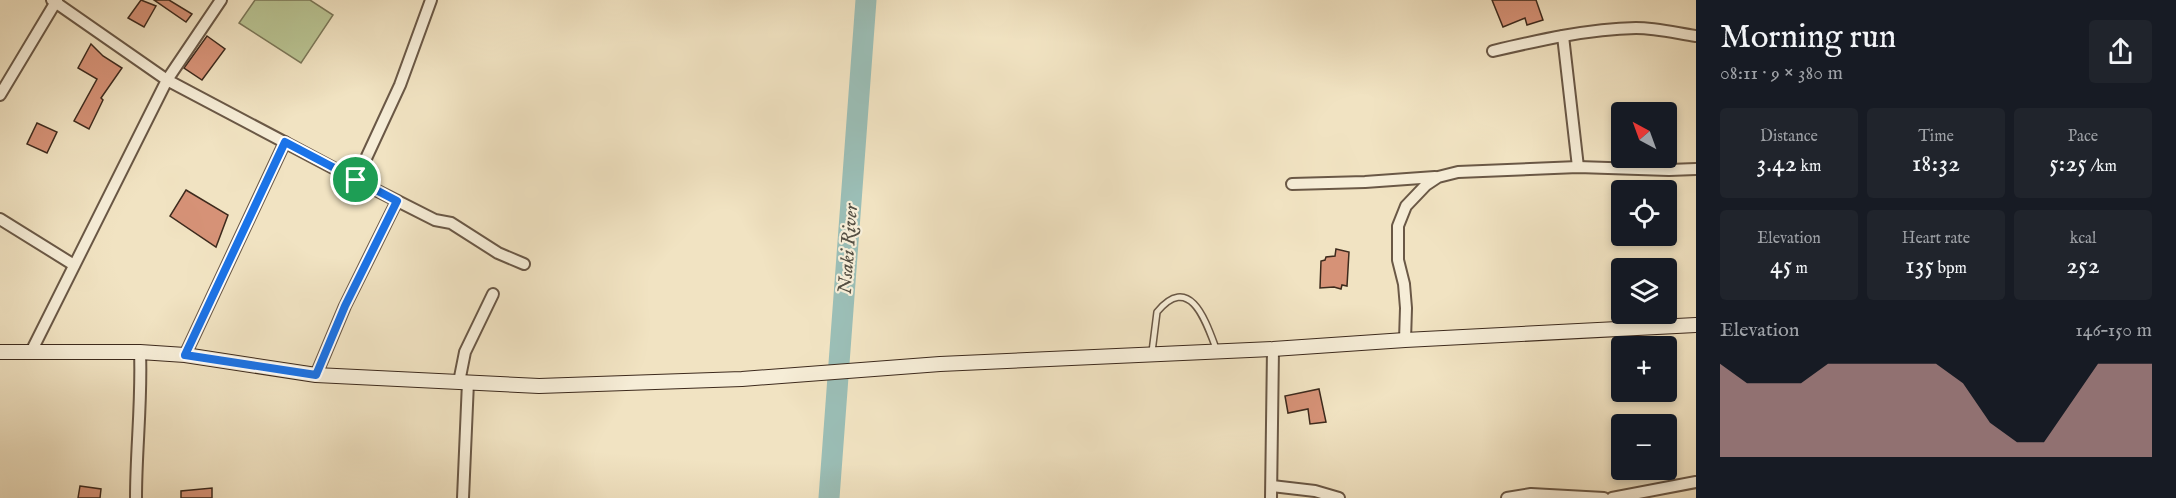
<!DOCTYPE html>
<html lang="en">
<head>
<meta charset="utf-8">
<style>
	body { margin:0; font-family:"IM FELL English",serif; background:#20242c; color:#f1f3f6; height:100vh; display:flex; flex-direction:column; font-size:22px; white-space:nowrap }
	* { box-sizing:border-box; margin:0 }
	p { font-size:20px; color:#9ea1a6 }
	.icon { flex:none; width:33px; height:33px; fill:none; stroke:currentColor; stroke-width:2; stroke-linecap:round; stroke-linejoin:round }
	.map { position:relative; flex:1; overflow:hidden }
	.sheet { display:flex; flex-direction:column; background:#171b24; width:480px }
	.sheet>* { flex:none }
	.needle { width:39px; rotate:319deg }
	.controls { position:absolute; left:1611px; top:102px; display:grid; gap:12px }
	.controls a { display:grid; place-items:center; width:66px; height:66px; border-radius:6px; background:#171b24; box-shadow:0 3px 9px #0003; font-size:30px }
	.pin { position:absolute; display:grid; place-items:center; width:51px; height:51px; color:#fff; margin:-26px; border:3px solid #fff; border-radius:50%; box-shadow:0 2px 6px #0007 }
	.round { display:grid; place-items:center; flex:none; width:63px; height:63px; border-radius:6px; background:#20242c }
	.summary { display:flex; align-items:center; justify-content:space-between; height:102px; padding:0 24px }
	h1 { font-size:33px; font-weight:600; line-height:45px }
	.metrics { display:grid; grid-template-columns:repeat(3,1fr); gap:9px; height:102px; padding:6px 24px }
	.metrics div { display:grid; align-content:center; border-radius:6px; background:#20242c; text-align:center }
	.metrics b { font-size:26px; font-weight:600 }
	.metrics small { font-size:16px; font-weight:400 }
	.metrics p { font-size:16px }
	.chart { height:168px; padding:12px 24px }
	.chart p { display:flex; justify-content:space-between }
	.chart svg { width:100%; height:108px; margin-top:6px; fill:#c59692; opacity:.7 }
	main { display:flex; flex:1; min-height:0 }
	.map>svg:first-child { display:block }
</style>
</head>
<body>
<main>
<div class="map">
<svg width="1696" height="498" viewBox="0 0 1696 498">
	<rect width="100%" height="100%" fill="#f1e3c2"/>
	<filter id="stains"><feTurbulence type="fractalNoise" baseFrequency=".00333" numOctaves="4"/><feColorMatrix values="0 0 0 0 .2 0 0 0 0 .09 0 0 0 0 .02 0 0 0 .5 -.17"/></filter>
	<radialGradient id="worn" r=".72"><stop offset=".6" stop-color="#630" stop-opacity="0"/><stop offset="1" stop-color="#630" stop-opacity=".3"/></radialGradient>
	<polygon fill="#b9c493" stroke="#7b7758" stroke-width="1.5" points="255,0 310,0 333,15 301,63 239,23"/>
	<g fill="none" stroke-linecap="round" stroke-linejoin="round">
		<polyline stroke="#9bbeb6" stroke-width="21" points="829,498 866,0"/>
	</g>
	<g fill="#d69277" stroke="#3d2a1d" stroke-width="1.5">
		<polygon points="141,0 156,6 144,27 128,18"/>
		<polygon points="154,0 169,0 192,14 186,22"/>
		<polygon points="1492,0 1536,0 1543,20 1527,25 1525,18 1503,27"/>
		<polygon points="207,36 225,49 202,80 184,68"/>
		<polygon points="91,44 103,56 122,68 101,98 103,100 89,129 74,121 97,79 78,68"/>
		<polygon points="37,123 57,132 47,153 27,144"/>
		<polygon points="186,190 228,215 216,247 170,216"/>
		<polygon points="1336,249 1349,252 1347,286 1342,285 1341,289 1334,287 1320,288 1321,261 1325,260 1326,257 1335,256"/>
		<polygon points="1319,389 1326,422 1310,424 1308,409 1288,413 1285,396"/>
		<polygon points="80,486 101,489 100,498 78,498"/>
		<polygon points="212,488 212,498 181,498 181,491"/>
	</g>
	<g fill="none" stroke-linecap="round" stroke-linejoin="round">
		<defs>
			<path id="lane" d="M1152,352L1157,312C1191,271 1207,325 1217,351"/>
			<g id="street">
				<polyline points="221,0 167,80 356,180 400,85 431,0"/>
				<polyline points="1563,36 1578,167"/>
				<path d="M1493,51C1540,40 1588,29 1636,28C1656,28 1676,33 1696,36"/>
				<polyline points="0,95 57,0"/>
				<polyline points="356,180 435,220 451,223 498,253 524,264"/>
				<polyline points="1292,184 1365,182 1435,177"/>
				<polyline points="0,219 74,265"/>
				<polyline points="1405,340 1406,308 1404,284 1398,260 1398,226 1406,206 1426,185 1438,177 1458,172 1578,167 1669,170 1696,169"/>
				<polyline points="31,352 167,80 52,0"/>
				<polyline points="185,355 285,142"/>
				<polyline points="316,375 345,306 397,201"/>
				<polyline points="459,382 465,352 493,294"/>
				<polyline points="1272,486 1315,491 1339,498"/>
				<path d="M136,498C136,449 142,401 140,352"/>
				<polyline points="463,498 468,382"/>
				<polyline points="1271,498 1273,349"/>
				<polyline points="1507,498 1531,494 1604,498"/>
				<polyline points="1612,498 1696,482"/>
			</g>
			<polyline id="secondary" points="0,352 140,352 185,355 316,375 539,386 742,379 940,364 1273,349 1405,340 1696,325"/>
		</defs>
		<use href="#lane" stroke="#6a5846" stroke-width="8"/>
		<use href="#street" stroke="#6a5846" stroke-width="14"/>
		<use href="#secondary" stroke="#3d2a1d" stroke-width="16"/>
		<use href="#lane" stroke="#f6edd7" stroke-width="5"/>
		<use href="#street" stroke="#f6edd7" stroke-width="10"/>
		<use href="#secondary" stroke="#f6edd7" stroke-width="14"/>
	</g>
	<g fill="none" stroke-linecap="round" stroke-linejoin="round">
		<defs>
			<polygon id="route" points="285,142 397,201 345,306 316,375 185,355"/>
		</defs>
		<use href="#route" stroke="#fff" stroke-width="12"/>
		<use href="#route" stroke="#1a73e8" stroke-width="8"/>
	</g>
	<g text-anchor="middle" stroke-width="4.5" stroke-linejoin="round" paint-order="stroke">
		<g font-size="20" font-style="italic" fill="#544f43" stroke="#f6edd7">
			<text transform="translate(847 249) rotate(-86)" y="7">Nsaki River</text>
		</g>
	</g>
	<rect width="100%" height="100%" filter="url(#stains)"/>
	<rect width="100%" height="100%" fill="url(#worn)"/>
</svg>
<div class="controls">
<a><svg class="needle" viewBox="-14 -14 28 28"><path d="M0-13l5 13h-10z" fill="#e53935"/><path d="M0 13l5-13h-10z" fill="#9ea1a6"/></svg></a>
<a><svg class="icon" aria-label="locate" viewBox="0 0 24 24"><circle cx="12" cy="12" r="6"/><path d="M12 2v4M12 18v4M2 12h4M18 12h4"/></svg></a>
<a><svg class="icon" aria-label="layers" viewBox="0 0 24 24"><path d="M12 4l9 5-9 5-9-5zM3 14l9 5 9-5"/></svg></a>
<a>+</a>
<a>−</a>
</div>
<div class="pin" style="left:356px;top:180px;background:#1e9e55"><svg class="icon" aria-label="arrive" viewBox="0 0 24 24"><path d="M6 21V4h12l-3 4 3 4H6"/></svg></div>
</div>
<section class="sheet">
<div class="summary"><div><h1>Morning run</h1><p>08:11 · 9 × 380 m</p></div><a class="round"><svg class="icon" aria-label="share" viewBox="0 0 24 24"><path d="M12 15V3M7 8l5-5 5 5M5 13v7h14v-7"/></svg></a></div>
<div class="metrics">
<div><p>Distance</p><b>3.42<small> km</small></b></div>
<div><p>Time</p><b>18:32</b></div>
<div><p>Pace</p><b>5:25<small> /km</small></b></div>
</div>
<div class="metrics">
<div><p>Elevation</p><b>45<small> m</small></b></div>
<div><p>Heart rate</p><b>135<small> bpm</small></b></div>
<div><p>kcal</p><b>252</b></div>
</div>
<div class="chart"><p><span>Elevation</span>146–150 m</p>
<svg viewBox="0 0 160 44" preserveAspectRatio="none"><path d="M0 44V6L10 14L20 14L30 14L40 6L50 6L60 6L70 6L80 6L90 14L100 30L110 38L120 38L130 22L140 6L150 6L160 6V44z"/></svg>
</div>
</section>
</main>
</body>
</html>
